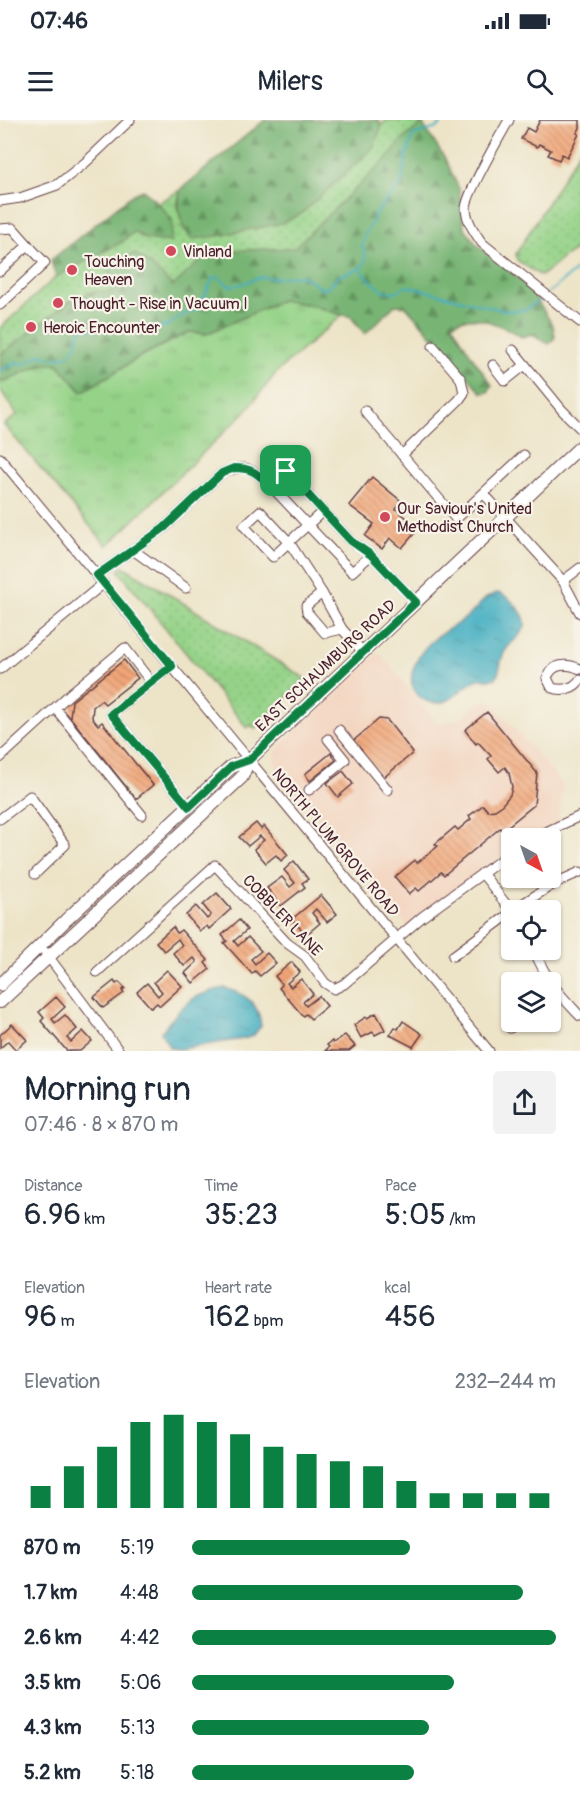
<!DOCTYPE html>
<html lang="en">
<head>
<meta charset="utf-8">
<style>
	body { margin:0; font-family:Pangolin,sans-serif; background:#f2f2f3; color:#1f2937; height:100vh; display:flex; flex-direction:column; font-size:22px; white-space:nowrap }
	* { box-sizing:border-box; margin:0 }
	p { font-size:20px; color:#747a83 }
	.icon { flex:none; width:33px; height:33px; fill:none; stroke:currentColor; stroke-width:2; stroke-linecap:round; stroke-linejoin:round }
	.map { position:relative; height:931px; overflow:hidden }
	.panel { display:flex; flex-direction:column; background:#fff; flex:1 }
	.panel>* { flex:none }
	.needle { width:39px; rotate:140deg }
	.fabs { position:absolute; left:501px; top:708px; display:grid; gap:12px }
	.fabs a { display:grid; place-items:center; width:60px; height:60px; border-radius:6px; background:#fff; box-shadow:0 2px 4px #0004; font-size:30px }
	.pin { position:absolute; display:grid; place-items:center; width:51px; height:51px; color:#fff; margin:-26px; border-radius:12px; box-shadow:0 3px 9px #0006 }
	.round { display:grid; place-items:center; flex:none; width:63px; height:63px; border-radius:6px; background:#f2f2f3 }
	.headline { display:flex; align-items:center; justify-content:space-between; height:102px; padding:0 24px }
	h1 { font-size:33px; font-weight:600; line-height:45px }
	.metrics { display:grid; grid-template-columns:repeat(3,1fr); gap:9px; height:102px; padding:6px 24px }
	.metrics div { display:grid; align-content:center }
	.metrics b { font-size:30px; font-weight:600 }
	.metrics small { font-size:16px; font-weight:400 }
	.metrics p { font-size:16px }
	.chart { height:168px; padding:12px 24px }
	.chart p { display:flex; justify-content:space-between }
	.chart svg { width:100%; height:108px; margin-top:6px; stroke:#0b8043; stroke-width:6 }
	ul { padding:0 24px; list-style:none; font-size:20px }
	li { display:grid; grid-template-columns:96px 72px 1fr; align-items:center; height:45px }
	li i { height:15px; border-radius:8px; background:#0b8043 }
	.status { display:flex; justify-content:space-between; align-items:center; height:42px; padding:0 30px; background:#fff; direction:ltr }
	.status svg { height:16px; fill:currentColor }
	header { display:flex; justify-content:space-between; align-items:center; height:78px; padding:0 24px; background:#fff; font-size:27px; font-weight:600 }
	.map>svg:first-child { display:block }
</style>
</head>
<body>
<div class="status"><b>07:46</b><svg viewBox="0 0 49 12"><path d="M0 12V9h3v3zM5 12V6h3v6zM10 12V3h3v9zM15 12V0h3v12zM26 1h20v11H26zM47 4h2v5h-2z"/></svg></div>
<header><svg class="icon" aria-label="menu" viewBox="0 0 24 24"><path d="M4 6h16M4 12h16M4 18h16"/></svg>Milers<svg class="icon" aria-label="search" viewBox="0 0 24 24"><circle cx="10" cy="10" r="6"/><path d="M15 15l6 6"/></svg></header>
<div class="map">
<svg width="580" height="931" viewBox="0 0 580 931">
	<defs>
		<pattern id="grass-tufts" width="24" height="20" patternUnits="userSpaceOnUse" patternTransform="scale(1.5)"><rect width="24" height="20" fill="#95d388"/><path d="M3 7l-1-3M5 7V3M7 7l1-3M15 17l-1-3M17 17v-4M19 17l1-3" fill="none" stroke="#82b576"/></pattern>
		<pattern id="forest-firs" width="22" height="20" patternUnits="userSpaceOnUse" patternTransform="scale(1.5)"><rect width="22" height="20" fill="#78b574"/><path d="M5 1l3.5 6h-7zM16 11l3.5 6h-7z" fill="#64935f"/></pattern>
		<pattern id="park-dots" width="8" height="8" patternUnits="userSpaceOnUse" patternTransform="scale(1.5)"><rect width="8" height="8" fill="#95d388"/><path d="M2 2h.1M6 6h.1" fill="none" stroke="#82b576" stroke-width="1.8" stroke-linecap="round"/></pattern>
		<pattern id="water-ripples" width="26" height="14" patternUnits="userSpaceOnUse" patternTransform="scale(1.5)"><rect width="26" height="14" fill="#43aec1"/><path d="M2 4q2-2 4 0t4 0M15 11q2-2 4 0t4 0" fill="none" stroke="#3a8d9d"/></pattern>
		<pattern id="building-back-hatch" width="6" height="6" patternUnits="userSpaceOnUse" patternTransform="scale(1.5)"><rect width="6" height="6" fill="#f2a577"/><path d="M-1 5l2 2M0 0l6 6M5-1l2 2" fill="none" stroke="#c68662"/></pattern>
	</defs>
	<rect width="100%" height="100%" fill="#f7f3e8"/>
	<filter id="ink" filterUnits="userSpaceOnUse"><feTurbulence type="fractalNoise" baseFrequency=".0167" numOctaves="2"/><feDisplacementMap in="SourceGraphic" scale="12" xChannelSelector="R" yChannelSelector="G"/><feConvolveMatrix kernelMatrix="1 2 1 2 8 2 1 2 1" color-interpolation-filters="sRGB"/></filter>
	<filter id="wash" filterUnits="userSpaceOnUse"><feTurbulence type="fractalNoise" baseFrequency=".008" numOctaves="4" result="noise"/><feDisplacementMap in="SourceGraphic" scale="24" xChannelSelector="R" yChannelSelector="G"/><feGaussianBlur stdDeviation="1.35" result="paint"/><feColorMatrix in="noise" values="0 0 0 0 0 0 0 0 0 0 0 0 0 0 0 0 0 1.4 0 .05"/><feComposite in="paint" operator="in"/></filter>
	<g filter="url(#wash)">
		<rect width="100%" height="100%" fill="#ede4c8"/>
		<polygon fill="#f3d4bf" points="379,532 437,603 441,603 456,600 462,597 477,584 488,580 492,582 563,665 558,704 530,718 512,718 511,730 408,807 278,649 274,642 276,631 280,626"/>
		<g fill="url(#grass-tufts)" stroke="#70795a" stroke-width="1.5">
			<polygon points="180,70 177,88 191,119 134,112 172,100 158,83"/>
			<polygon points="282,180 311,185 342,195 277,252 245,292 107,426 4,305 17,295 0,269 0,263 43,244 143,235 189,212 206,214"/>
		</g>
		<path fill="url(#forest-firs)" stroke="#616a50" stroke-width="1.5" d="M265,0H378L388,16L420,0L445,39L459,69L464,107L476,124L529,167L553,206L555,217L549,224L532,214L522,217C506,208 485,197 466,199C461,199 456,202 452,204L471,235L492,265L488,272L482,273L406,186L395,185L365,214L350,196L342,195L311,185L282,180L206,214L189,212L143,235L82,272L58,244H43L0,263V235L70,181L94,171L65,158L56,157L51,140L132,75L143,70L158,83L172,100L171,122L146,119L134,112L120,123L151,145L173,165L191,119C179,101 177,91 180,70Z"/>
		<g fill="url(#park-dots)" stroke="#70795a" stroke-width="1.5">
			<polygon points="386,0 426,0 402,20 386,39 294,128 244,130 208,133 173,166 151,145 135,133 106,147 116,168 113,172 94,171 70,181 0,235 0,208 56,157 120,123 134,112 146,119 171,122 172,109 183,106 191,119 218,116 282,103 301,94 373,28 383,3"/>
			<polygon points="580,30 580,127 564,137 541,156 517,140 516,134"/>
			<polygon points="123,446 306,559 255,609 251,605 247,608 119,451"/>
		</g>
		<g fill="url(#water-ripples)" stroke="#466676" stroke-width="1.5">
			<path d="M498,473C509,476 530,496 524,509C521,515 510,523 505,531C500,539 501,549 496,558C489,561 485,557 478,559C461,566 451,588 429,582C422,580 416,574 413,567C408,555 416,542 422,532C436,513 453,509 469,495C480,486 484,476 498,473Z"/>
			<path d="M225,868C246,874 259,883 261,906L253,916L243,919L179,929L170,928L161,912C184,885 188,875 225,868Z"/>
		</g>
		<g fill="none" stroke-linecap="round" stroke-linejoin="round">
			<g stroke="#43aec1" stroke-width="2">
				<path d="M361,148C366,157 381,173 393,172C397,172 403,168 407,166L506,191L525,190L543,177"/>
				<polyline points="548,173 580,147"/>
				<path d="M0,251L17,242L24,244L41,234C51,239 67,240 74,229C78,224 78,216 80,210L87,209L95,210L127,205L157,208L167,206L183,195L199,188L213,158L218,157L229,166C240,166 247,162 257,158C262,156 267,158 272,158C298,157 299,149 321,169L327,168L339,156L361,148L365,141V134L362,127L366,112L372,103L375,94L402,62L406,37L413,15L437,8L445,0"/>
			</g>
		</g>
		<g id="blocks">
			<g fill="url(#building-back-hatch)">
				<polygon points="540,0 580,0 580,8 577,13 579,14 567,37 562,34 559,40 548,35 551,30 539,24 537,27 521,19 527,8 534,12"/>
				<polygon points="372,357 401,381 396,389 419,408 402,428 390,418 382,429 365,416 374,404 349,385"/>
				<polygon points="124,540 138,558 105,584 101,580 93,587 92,598 98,605 102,602 153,665 136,679 70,597 72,581"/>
				<polygon points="487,592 537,653 534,685 502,711 500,708 444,755 441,752 419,771 416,768 409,774 395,757 415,740 417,743 438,726 435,724 455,707 458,710 471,699 469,696 483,685 488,691 495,690 501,686 510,675 512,667 509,653 505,647 499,652 488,639 491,636 478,622 476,624 465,610"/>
				<polygon points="379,599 387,600 413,633 383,658 353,621"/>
				<polygon points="331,633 336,640 310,661 305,654"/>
				<polygon points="343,651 353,664 338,677 327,663"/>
				<polygon points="256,703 261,709 264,706 288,735 281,741 276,735 266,743 254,729 264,720 260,716 248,726 239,717"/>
				<polygon points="294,741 308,759 302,763 305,767 281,786 267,768 282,757 290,767 295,763 284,750"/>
				<polygon points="217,773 231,789 209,809 207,806 200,811 186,795 196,786 207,799 211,795 203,785"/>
				<polygon points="321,775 337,794 327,802 316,789 312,793 320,803 306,815 292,799"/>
				<polygon points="239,800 247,810 234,821 238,826 248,817 261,831 251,839 255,844 267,833 276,843 260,856 255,851 252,854 224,823 227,821 222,815"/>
				<polygon points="173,807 177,813 181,810 208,840 205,843 210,849 193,863 185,853 197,842 194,838 184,846 173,833 182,825 178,819 164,831 156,822"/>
				<polygon points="292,842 300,852 287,863 291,867 301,859 313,874 303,882 306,886 319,876 327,886 311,899 306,894 303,896 279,868 282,865 275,856"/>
				<polygon points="167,850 182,866 160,886 157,883 151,888 137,872 147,863 158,876 162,872 154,862"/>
				<polygon points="114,861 116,864 119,862 125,868 122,871 124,873 103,888 94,877"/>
				<polygon points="56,877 65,887 52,899 55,903 65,895 77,909 67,918 71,922 83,911 92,921 80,931 67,931 41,901 44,898 39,892"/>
				<polygon points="376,893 385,910 375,915 373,912 361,918 354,905 366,897 367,898"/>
				<polygon points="403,901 422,914 413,927 390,915 395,907 398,909"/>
				<polygon points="12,904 27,920 16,930 8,921 0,928 0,915"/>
				<polygon points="345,915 355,926 349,931 325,931 329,927 327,925 332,921 333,923"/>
			</g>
		</g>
	</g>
	<g filter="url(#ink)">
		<use href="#blocks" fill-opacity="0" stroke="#623d43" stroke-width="1.5"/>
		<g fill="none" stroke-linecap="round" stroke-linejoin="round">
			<defs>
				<g id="minor">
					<path d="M509,0C500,16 465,76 466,89C467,102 475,113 482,123L580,202"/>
					<polyline points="0,81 20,78 57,65 86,42 130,0"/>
					<polyline points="0,109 13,108 28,125"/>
					<polyline points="0,151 28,125 45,143 0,185"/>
					<polyline points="513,230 562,290 580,308"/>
					<polyline points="493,245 505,261 525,245"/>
					<polyline points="365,291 456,399 524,335"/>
					<polyline points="402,335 459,280 464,273 461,259 433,226"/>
					<polyline points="0,338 489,931"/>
					<polyline points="268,363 282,349 286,351 351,421 371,435"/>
					<polyline points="484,374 563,461 580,493"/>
					<polygon points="260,391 289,422 273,437 244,406"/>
					<polyline points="323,391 289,422 322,473 342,509 363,532"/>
					<polyline points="133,430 186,468"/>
					<path d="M97,455L164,408L222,353C244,343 251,348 268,363L352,452L371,435L416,482"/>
					<polyline points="563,461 580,448"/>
					<polyline points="322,473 306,486 307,492 325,513 342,509"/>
					<polyline points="172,546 111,594 189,687"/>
					<polyline points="0,549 104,463"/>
					<path d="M580,549C567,543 552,543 547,558L552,568C563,571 573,569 580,560"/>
					<polyline points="55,588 142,695"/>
					<polyline points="339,610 388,670"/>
					<polyline points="0,638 71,573 125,528 151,562"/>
					<polyline points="309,670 345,640 328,619"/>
					<polyline points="0,699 30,676 65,725 35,754"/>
					<polyline points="533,718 580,696"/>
					<polyline points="482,753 512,792"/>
					<polyline points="513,790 555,763 580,752"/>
					<path d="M534,830C546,859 558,873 580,896"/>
					<polyline points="45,832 119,931"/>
					<polyline points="453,836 512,792"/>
					<polyline points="97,852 215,745 287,823 305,836 325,863 334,869 344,864 422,797 512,732"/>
					<polyline points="510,908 518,902"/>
				</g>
				<g id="major">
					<polyline points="0,865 66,800 232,646 249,640 580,327"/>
					<polyline points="0,882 242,657 249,640"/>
				</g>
			</defs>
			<use href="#minor" stroke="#623d43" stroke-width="11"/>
			<use href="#major" stroke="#623d43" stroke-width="14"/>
			<use href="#minor" stroke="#fff" stroke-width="9"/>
			<use href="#major" stroke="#fff" stroke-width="12"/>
		</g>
	</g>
	<g fill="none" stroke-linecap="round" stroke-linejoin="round" filter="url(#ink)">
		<defs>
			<path id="route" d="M234,348C251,348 255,352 268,363L282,349L286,351L351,421L371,435L416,482L249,640L232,646L189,687L111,594L172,546L97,455L164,408L222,353Z"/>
		</defs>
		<use href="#route" stroke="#fff" stroke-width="12"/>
		<use href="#route" stroke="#0b8043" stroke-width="8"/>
	</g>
	<g fill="#d1495b" stroke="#f7f3e8" stroke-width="2">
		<circle cx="171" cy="131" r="6"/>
		<circle cx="72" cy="150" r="6"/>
		<circle cx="58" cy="183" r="6"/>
		<circle cx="31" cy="207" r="6"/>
		<circle cx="385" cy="397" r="6"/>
	</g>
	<g text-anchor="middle" stroke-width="4.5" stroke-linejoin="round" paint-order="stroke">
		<g font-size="16" fill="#4a1f2b" stroke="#f7f3e8" text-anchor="start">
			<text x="183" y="137">Vinland</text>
			<text x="84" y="147">Touching<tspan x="84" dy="18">Heaven</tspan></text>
			<text x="70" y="189">Thought - Rise in Vacuum I</text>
			<text x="43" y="213">Heroic Encounter</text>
			<text x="397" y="394">Our Saviour's United<tspan x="397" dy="18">Methodist Church</tspan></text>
		</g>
		<g font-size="16" fill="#4a1f2b" stroke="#f7f3e8">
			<text transform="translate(325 545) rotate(-43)" y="6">EAST SCHAUMBURG ROAD</text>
			<text transform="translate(336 722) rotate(50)" y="6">NORTH PLUM GROVE ROAD</text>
			<text transform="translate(283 795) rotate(46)" y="6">COBBLER LANE</text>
		</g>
	</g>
</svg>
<div class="fabs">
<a><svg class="needle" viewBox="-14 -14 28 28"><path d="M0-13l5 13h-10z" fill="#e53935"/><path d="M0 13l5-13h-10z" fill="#747a83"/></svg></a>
<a><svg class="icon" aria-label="locate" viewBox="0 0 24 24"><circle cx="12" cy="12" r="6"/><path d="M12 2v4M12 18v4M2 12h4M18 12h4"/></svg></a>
<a><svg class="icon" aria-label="layers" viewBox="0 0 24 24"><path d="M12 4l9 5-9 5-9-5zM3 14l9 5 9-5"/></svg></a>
</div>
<div class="pin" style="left:286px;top:351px;background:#1e9e55"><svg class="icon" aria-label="arrive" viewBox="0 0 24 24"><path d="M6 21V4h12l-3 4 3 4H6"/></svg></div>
</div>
<section class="panel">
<div class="headline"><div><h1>Morning run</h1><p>07:46 · 8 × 870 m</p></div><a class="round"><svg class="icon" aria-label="share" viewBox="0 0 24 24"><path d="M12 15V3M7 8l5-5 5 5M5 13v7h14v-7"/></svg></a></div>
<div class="metrics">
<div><p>Distance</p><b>6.96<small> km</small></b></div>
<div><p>Time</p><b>35:23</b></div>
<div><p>Pace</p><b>5:05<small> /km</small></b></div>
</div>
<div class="metrics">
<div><p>Elevation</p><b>96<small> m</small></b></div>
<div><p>Heart rate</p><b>162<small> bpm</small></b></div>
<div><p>kcal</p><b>456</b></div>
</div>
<div class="chart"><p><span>Elevation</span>232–244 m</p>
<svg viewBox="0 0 160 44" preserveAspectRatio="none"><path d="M5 44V35M15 44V27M25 44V19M35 44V9M45 44V6M55 44V9M65 44V14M75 44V19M85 44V22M95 44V25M105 44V27M115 44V33M125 44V38M135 44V38M145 44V38M155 44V38"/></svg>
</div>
<ul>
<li><b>870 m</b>5:19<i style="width:60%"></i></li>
<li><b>1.7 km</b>4:48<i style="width:91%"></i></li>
<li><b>2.6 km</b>4:42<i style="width:100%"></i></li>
<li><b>3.5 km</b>5:06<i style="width:72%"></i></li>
<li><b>4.3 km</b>5:13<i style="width:65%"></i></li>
<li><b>5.2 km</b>5:18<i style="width:61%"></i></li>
</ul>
</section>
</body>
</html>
